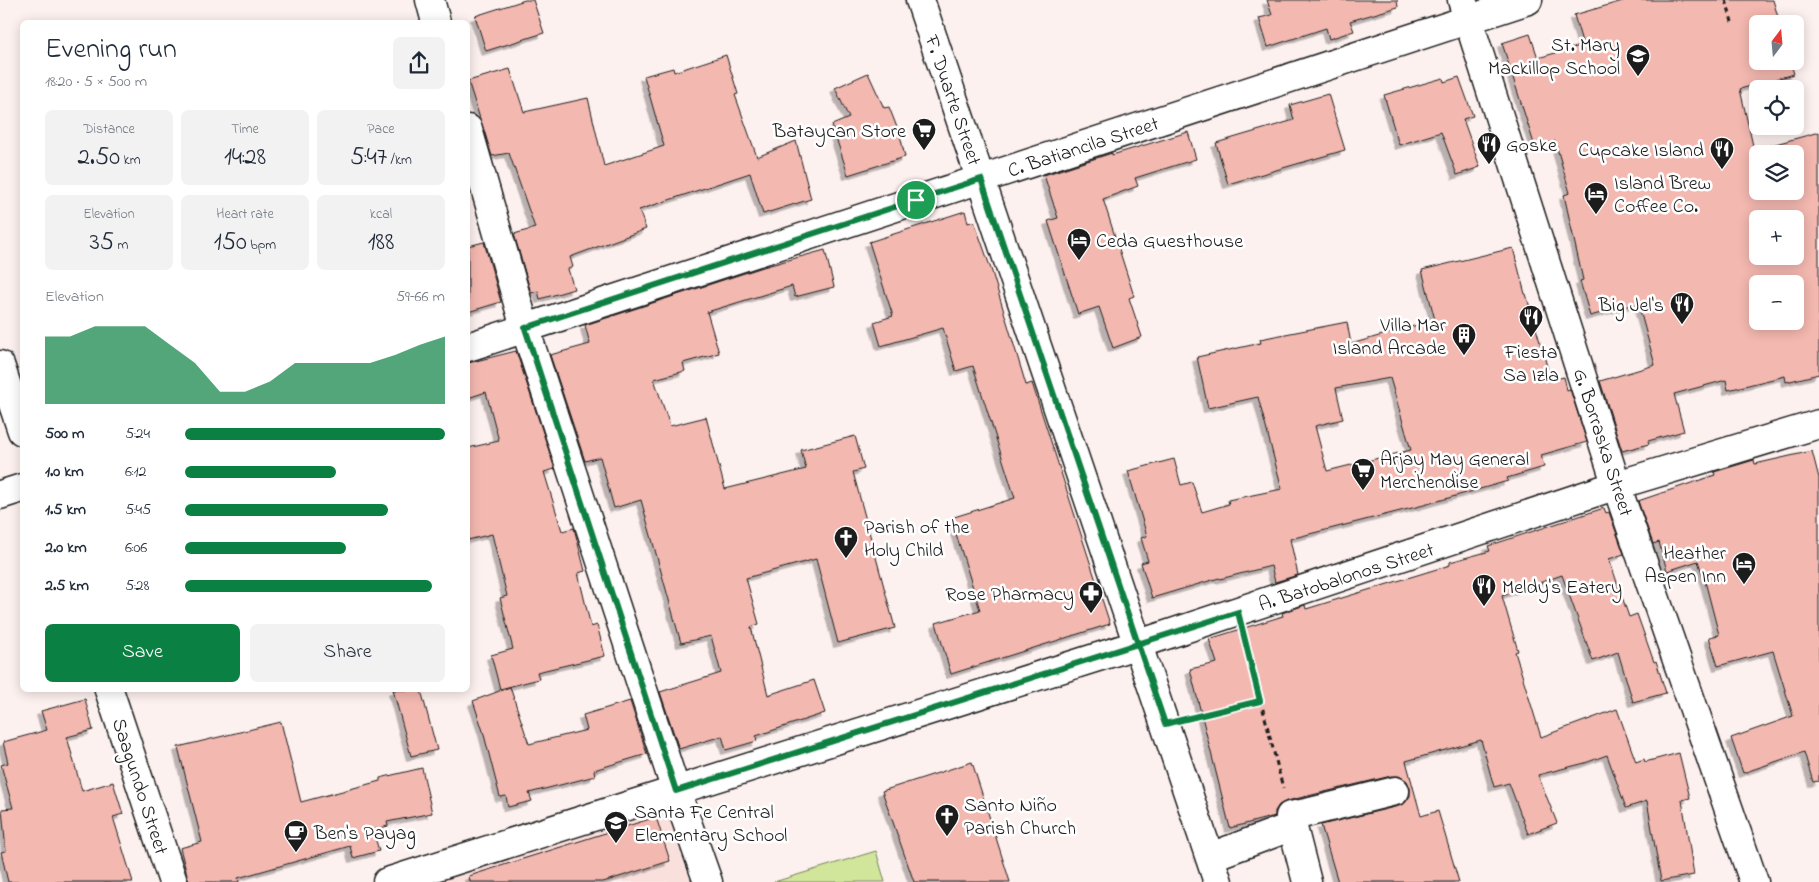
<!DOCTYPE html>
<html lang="en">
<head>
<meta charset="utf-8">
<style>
	body { margin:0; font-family:"Indie Flower",sans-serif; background:#f2f2f3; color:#1f2937; height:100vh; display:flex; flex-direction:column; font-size:19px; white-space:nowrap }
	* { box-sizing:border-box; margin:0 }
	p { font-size:16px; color:#747a83 }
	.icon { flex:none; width:28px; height:28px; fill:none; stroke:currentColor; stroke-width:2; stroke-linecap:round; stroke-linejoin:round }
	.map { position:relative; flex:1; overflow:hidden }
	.side { position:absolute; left:20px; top:20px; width:450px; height:672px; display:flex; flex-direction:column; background:#fff; border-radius:8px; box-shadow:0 2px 12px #0003 }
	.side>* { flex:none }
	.needle { width:32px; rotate:16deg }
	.controls { position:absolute; left:1749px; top:15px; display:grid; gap:10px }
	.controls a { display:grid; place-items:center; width:55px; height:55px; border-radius:8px; background:#fff; box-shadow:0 2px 12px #0003; font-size:25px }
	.pin { position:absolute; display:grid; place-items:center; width:42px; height:42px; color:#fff; margin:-21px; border:2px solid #fff; border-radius:50%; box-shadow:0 1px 5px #0007 }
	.round { display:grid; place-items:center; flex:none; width:52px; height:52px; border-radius:8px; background:#f2f2f3 }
	.head { display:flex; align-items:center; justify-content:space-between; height:85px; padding:0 25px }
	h1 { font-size:28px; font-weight:600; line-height:38px }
	.figures { display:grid; grid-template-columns:repeat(3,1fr); gap:8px; height:85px; padding:5px 25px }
	.figures div { display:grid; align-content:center; border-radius:8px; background:#f2f2f3; text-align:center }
	.figures b { font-size:25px; font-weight:600 }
	.figures small { font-size:14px; font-weight:400 }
	.figures p { font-size:14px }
	.chart { height:140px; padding:10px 25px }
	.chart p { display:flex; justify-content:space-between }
	.chart svg { width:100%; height:90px; margin-top:5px; fill:#0b8043; opacity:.7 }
	.action { display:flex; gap:10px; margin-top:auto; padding:10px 25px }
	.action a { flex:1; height:58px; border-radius:8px; background:#0b8043; color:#fff; font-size:20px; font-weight:600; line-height:58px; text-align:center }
	.action a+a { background:#f2f2f3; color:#1f2937 }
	ul { padding:0 25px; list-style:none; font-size:16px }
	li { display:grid; grid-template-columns:80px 60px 1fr; align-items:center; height:38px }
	li i { height:12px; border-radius:6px; background:#0b8043 }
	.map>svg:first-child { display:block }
</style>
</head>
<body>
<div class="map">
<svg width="1819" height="882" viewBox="0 0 1819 882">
	<defs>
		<filter id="shadow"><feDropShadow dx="-4.5" dy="4.5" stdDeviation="0" flood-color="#0004"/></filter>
	</defs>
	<rect width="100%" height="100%" fill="#fdf1ef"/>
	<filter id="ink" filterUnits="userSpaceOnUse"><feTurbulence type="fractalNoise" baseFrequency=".02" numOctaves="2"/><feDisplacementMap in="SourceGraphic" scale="10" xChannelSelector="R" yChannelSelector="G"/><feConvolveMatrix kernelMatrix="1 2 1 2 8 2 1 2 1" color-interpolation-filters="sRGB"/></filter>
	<g filter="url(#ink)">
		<polygon fill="#fae0dc" points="666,809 691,882 441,882 440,880"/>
		<polygon fill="#d1e69b" stroke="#76815c" points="876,851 885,882 774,882"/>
		<g fill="#f3b8b0" stroke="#1c1c1c" fill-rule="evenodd" filter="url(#shadow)">
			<polygon points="525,0 533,0 544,33 486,51 475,16"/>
			<polygon points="1267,0 1397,0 1398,7 1350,21 1354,31 1329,39 1326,28 1268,47 1259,18 1272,15"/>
			<path d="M1626,0H1773L1780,24H1758V61H1790L1794,74L1740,89L1754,150L1819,132V374L1786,382L1785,376L1728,390L1726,380L1674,394L1684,431L1648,441L1649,444L1622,451L1600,381L1655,365L1638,303L1590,316L1580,281L1583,280L1564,195L1570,193L1555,141L1535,147L1502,43L1530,34L1538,58L1583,45L1574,15ZM1758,154H1795V191H1758ZM1758,219H1795V256H1758ZM1758,284H1795V321H1758Z"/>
			<polygon points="726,55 738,94 735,95 757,157 796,141 811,199 763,214 750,173 639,210 646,229 570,257 573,267 568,269 574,289 540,299 538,291 531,293 514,234 535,228 509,153 492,156 468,81 510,69 524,112 588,98 604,166 664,146 644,76 673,68 674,72"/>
			<polygon points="868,73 884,108 889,107 900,135 905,157 848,175 832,125 849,118 835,88"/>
			<polygon points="1459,77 1473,116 1463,119 1480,167 1457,175 1441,132 1399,145 1384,95 1443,78 1444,82"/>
			<polygon points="1328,94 1345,150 1228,184 1216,143 1294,120 1290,105"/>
			<polygon points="1188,132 1196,159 1135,178 1138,186 1103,199 1134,296 1129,298 1142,337 1113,348 1099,307 1078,314 1048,221 1058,218 1044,175 1112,153 1112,155"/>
			<polygon points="965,211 968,223 974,221 992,272 1026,385 1032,383 1110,624 951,674 936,623 980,610 951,518 1015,498 973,366 956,371 943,328 881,346 874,322 893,316 869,242"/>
			<polygon points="484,242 501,302 468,312 468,246"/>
			<path d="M1513,248L1525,294H1526L1551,380L1564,377L1567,390L1570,389L1587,442L1541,455L1544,467L1507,478L1508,481L1424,505L1290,539L1298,575L1275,582L1271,566L1220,579L1219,578L1152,598L1141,563L1148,561L1141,538L1147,536L1128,471L1174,459L1181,485L1192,482L1202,512L1229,504L1228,500L1282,489L1258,397L1208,408L1197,357L1261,343L1260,339L1347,322L1351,344L1435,320L1422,270ZM1390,378L1411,450L1327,471L1315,426L1343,419L1336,388Z"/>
			<polygon points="825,250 834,287 795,297 792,286 707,312 719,353 683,363 685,371 654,379 670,426 706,417 725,489 806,469 801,450 855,436 864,469 853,472 895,628 838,643 816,559 746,578 759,624 751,627 768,695 814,680 825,713 756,736 757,741 726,750 722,736 679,749 660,692 721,673 711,636 681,643 641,500 614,508 600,457 585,461 550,355 590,344 585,325 763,267"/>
			<polygon points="516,351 555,469 544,472 562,531 574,528 585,571 578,573 591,627 597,625 605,656 537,672 539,679 500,689 491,655 513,649 500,598 507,596 492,534 468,540 468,448 499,441 486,392 468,398 468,363"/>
			<polygon points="1812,451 1819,478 1819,781 1813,782 1804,752 1743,773 1731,738 1793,716 1773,651 1718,666 1709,637 1719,635 1706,585 1698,561 1667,571 1659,542 1653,544 1638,501 1715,475 1714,472 1754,460 1755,464"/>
			<polygon points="1604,508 1606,513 1609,512 1624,554 1609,559 1629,617 1637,614 1654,662 1656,661 1666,693 1633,702 1618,652 1593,661 1562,575 1502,596 1518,651 1515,652 1541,737 1617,709 1636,762 1644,759 1645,762 1679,753 1690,798 1682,800 1694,875 1661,881 1647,801 1626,808 1607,755 1585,763 1538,775 1557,823 1528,834 1509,783 1494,787 1481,740 1406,761 1421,816 1438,811 1459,882 1338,882 1321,825 1399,806 1405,803 1410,796 1410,788 1407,781 1399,776 1391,776 1287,801 1279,805 1275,811 1275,816 1230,828 1190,669 1217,663 1209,639 1283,616 1282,613 1305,605 1306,609 1450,565 1450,562 1490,551 1488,546"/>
			<polygon points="510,687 529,744 587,730 583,715 630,701 647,754 594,770 595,776 529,793 532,801 508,807 506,796 500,797 483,731 473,701"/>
			<polygon points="393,690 421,690 437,750 411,756"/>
			<polygon points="85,699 93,730 67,737 82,791 113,782 123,814 113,817 133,882 8,882 1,852 6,851 2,809 13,808 1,765 8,763 3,742 47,730 41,711"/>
			<polygon points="281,722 301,802 380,781 380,778 422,768 432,813 387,822 388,826 373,830 379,851 353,858 350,846 238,878 239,882 189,882 180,848 202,842 178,747"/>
			<polygon points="972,762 1010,882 914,882 882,791"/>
			<polygon points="656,817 670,861 603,882 470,882 469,876"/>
		</g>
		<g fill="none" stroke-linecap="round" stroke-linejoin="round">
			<defs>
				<g id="minor">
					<polyline points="430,0 436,22"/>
					<polyline points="920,0 1218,882"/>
					<polyline points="1462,0 1620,496 1754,882"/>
					<polyline points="468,129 525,328 676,791 708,882"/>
					<polyline points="0,365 22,431"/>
					<polyline points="109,690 173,882"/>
					<polyline points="1210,857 1293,826"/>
					<polyline points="387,882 1139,644 1617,485 1819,424"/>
					<polyline points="1307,882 1290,816 1306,813 1395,791"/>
				</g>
				<g id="major">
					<polyline points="468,347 1528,0"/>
					<polyline points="0,495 22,488"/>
				</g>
			</defs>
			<use href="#minor" stroke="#1c1c1c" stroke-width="31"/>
			<use href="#major" stroke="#1c1c1c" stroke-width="31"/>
			<g stroke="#1c1c1c" stroke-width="3" stroke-dasharray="5 4" stroke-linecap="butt">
				<polyline points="1726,0 1732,22"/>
				<polyline points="1245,639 1283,788"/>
				<polyline points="1193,717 1260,701"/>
			</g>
			<use href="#minor" stroke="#fff" stroke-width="28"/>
			<use href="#major" stroke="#fff" stroke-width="28"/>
		</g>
	</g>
	<g fill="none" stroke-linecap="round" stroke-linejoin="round" filter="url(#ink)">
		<defs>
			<polyline id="route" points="916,200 525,328 676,791 1238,612 1260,701 1165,724 981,179 916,200"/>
		</defs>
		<use href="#route" stroke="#fff" stroke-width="10"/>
		<use href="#route" stroke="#0b8043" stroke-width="6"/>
	</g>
	<defs>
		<symbol id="school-pin" viewBox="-11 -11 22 30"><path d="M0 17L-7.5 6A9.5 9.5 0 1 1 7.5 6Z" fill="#1c1c1c" stroke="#fff"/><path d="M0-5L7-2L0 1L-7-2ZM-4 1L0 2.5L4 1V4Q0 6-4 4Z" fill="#fff"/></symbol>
		<symbol id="supermarket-pin" viewBox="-11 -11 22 30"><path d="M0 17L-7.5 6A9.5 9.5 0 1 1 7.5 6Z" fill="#1c1c1c" stroke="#fff"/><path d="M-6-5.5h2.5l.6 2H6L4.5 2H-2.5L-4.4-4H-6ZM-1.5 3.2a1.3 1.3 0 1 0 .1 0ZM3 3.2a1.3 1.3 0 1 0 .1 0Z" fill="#fff"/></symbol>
		<symbol id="restaurant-pin" viewBox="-11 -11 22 30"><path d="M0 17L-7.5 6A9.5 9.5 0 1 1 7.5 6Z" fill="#1c1c1c" stroke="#fff"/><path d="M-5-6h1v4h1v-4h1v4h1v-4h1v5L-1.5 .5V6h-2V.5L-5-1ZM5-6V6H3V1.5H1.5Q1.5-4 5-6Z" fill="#fff"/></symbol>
		<symbol id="hotel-pin" viewBox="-11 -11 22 30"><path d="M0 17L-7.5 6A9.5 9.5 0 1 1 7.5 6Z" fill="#1c1c1c" stroke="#fff"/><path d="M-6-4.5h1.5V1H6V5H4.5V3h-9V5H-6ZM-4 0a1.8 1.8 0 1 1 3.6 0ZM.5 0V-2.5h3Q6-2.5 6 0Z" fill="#fff"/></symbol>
		<symbol id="building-pin" viewBox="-11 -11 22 30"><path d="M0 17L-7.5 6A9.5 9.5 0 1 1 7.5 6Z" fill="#1c1c1c" stroke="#fff"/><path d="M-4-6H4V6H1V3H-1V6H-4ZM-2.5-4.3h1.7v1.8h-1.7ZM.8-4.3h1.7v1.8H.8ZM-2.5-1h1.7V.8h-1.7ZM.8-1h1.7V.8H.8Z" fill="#fff"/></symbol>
		<symbol id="church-pin" viewBox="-11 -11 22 30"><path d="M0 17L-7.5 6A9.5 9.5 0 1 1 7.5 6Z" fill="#1c1c1c" stroke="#fff"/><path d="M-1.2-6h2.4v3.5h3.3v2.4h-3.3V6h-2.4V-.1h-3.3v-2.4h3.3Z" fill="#fff"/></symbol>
		<symbol id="pharmacy-pin" viewBox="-11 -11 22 30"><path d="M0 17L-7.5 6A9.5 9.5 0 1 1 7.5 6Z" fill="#1c1c1c" stroke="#fff"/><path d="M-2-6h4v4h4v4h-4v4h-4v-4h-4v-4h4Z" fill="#fff"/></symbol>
		<symbol id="cafe-pin" viewBox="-11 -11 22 30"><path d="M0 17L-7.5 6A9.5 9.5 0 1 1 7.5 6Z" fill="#1c1c1c" stroke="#fff"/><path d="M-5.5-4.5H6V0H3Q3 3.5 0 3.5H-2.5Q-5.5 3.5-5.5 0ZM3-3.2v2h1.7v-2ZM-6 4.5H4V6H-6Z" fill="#fff"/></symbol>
	</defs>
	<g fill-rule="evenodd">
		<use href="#school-pin" x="1624" y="42" width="28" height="38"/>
		<use href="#supermarket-pin" x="910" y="116" width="28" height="38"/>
		<use href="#restaurant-pin" x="1475" y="130" width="28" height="38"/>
		<use href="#restaurant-pin" x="1708" y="135" width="28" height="38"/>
		<use href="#hotel-pin" x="1582" y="180" width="28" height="38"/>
		<use href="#hotel-pin" x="1065" y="226" width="28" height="38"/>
		<use href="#restaurant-pin" x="1668" y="290" width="28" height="38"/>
		<use href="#restaurant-pin" x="1517" y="303" width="28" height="38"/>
		<use href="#building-pin" x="1450" y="321" width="28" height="38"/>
		<use href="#supermarket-pin" x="1349" y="456" width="28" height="38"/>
		<use href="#church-pin" x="832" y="524" width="28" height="38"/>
		<use href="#hotel-pin" x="1730" y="550" width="28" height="38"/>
		<use href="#restaurant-pin" x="1470" y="572" width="28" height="38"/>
		<use href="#pharmacy-pin" x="1077" y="579" width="28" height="38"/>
		<use href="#church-pin" x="933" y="802" width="28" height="38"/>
		<use href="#school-pin" x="602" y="809" width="28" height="38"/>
		<use href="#cafe-pin" x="282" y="818" width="28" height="38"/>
	</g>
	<g text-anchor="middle" stroke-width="5" stroke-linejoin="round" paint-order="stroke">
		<g font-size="20" fill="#1c1c1c" stroke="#fff" text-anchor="start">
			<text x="1620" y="51" text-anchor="end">St. Mary<tspan x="1620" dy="23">Mackillop School</tspan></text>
			<text x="906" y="137" text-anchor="end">Bataycan Store</text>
			<text x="1506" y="151">Goske</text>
			<text x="1704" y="156" text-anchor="end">Cupcake Island</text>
			<text x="1614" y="189">Island Brew<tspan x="1614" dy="23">Coffee Co.</tspan></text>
			<text x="1096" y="247">Ceda Guesthouse</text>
			<text x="1664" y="311" text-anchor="end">Big Jel's</text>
			<text x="1446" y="331" text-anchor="end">Villa Mar<tspan x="1446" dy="23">Island Arcade</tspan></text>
			<text x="1531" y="358" text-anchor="middle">Fiesta<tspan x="1531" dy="23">Sa Izla</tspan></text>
			<text x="1380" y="465">Arjay May General<tspan x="1380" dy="23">Merchendise</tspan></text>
			<text x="864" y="533">Parish of the<tspan x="864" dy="23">Holy Child</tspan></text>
			<text x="1726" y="559" text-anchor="end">Heather<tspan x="1726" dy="23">Aspen Inn</tspan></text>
			<text x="1502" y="593">Meldy's Eatery</text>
			<text x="1074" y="600" text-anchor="end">Rose Pharmacy</text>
			<text x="964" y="811">Santo Niño<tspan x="964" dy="23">Parish Church</tspan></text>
			<text x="634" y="818">Santa Fe Central<tspan x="634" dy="23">Elementary School</tspan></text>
			<text x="314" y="839">Ben's Payag</text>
		</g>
		<g font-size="20" fill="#1c1c1c" stroke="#fff">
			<text transform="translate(954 100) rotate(71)" y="7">F. Duarte Street</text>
			<text transform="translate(1083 146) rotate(-18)" y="7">C. Batiancila Street</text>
			<text transform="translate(1604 442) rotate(72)" y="7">G. Borraska Street</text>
			<text transform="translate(1346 576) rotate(-18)" y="7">A. Batobalonos Street</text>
			<text transform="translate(141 786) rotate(72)" y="7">Saagundo Street</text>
		</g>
	</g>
</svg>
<div class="controls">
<a><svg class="needle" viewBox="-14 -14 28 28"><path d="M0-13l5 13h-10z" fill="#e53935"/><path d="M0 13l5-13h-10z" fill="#747a83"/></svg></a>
<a><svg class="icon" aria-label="locate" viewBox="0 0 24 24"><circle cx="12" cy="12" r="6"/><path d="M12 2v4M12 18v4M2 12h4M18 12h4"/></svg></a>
<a><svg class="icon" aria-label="layers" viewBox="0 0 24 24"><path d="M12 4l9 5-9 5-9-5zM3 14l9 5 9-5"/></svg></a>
<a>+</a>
<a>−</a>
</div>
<div class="pin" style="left:916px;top:200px;background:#1e9e55"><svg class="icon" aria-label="arrive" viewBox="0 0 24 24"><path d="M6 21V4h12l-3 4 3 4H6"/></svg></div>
<section class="side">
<div class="head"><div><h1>Evening run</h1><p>18:20 · 5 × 500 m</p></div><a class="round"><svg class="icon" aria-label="share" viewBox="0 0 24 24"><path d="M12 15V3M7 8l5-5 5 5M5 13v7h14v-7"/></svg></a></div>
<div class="figures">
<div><p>Distance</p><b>2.50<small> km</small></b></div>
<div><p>Time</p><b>14:28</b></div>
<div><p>Pace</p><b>5:47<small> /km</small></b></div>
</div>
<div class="figures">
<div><p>Elevation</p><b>35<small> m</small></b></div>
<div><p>Heart rate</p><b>150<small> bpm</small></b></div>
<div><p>kcal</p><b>188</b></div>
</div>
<div class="chart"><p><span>Elevation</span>59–66 m</p>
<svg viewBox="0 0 160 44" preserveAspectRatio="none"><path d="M0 44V11L10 11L20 6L30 6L40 6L50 15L60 24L70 38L80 38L90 33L100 24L110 24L120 24L130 24L140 20L150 15L160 11V44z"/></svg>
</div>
<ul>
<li><b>500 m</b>5:24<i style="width:100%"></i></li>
<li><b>1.0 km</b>6:12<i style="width:58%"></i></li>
<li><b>1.5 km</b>5:45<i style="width:78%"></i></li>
<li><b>2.0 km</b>6:06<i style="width:62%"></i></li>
<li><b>2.5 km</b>5:28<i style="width:95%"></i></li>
</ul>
<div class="action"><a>Save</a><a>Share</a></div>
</section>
</div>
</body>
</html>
